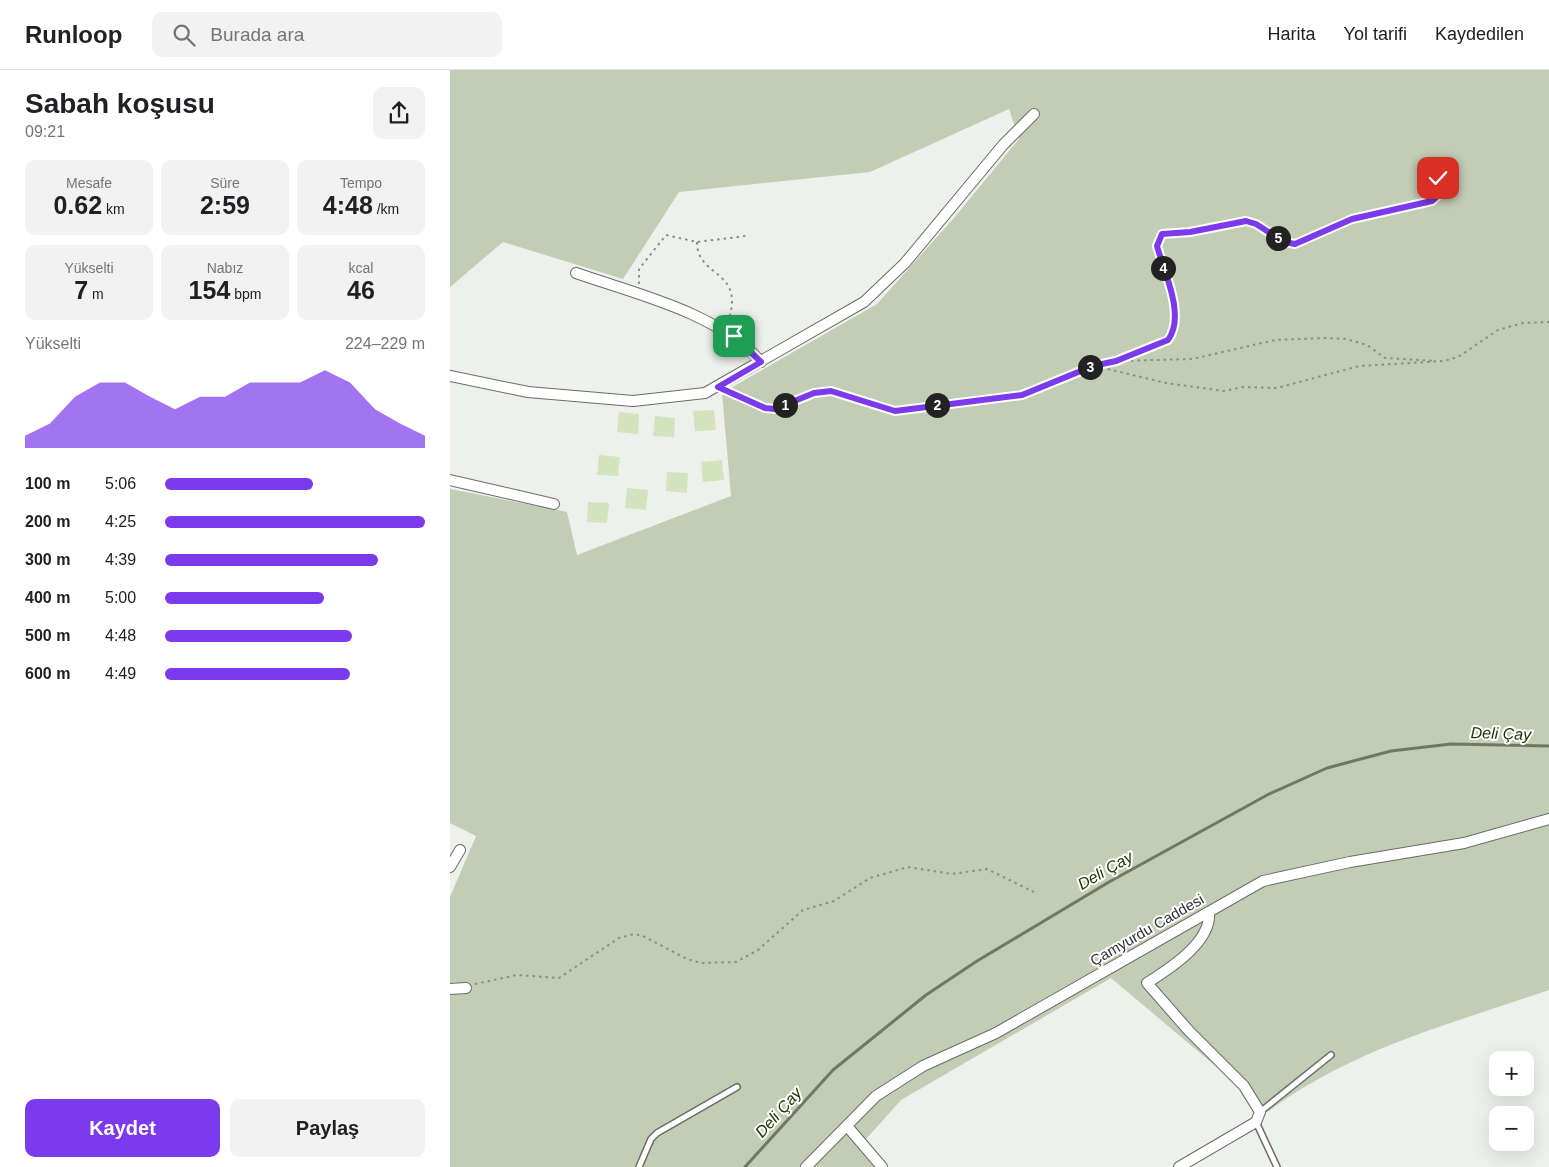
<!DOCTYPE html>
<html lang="tr">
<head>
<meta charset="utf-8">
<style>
	body { margin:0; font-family:Arial,sans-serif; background:#f2f2f2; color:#202124; height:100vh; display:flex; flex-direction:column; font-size:19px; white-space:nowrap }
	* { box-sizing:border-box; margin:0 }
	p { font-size:16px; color:#757577 }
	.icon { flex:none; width:28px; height:28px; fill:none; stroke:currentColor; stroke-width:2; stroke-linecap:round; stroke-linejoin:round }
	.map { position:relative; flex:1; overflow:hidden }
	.details { display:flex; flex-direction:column; background:#fff; width:450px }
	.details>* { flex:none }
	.tools { position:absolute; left:1039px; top:981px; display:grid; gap:10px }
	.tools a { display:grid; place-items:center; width:45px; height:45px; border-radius:10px; background:#fff; box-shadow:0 5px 20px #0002; font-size:25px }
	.pin { position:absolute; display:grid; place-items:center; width:42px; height:42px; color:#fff; margin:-21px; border-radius:10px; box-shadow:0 2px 8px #0006 }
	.km { position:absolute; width:25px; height:25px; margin:-12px; border-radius:50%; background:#222; color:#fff; font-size:14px; line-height:25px; text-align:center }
	.round { display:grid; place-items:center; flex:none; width:52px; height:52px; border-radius:10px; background:#f2f2f2 }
	.overview { display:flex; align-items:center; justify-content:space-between; height:85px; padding:0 25px }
	h1 { font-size:28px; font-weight:800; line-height:38px }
	.metrics { display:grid; grid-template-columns:repeat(3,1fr); gap:8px; height:85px; padding:5px 25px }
	.metrics div { display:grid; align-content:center; border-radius:10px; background:#f2f2f2; text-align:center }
	.metrics b { font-size:25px; font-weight:800 }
	.metrics small { font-size:14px; font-weight:400 }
	.metrics p { font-size:14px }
	.chart { height:140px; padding:10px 25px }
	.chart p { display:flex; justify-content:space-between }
	.chart svg { width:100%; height:90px; margin-top:5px; fill:#7c3aed; opacity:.7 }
	.cta { display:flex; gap:10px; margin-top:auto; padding:10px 25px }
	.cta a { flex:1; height:58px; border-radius:10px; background:#7c3aed; color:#fff; font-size:20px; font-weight:800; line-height:58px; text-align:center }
	.cta a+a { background:#f2f2f2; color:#202124 }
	ul { padding:0 25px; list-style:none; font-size:16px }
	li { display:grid; grid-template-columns:80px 60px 1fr; align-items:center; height:38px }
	li i { height:12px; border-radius:6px; background:#7c3aed }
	header { display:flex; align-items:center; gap:30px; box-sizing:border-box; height:70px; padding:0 25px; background:#fff; border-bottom:1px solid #e0e0e0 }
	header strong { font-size:24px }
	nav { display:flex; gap:28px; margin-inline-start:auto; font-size:18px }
	.search { width:350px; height:45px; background:#f2f2f2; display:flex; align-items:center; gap:12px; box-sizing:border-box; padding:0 18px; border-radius:10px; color:#757577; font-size:19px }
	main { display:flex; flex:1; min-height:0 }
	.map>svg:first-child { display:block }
</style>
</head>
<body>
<header>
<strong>Runloop</strong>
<div class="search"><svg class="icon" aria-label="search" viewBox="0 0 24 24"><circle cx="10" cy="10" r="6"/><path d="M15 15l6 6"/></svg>Burada ara</div>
<nav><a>Harita</a><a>Yol tarifi</a><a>Kaydedilen</a></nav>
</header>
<main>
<section class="details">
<div class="overview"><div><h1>Sabah koşusu</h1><p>09:21</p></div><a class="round"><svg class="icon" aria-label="share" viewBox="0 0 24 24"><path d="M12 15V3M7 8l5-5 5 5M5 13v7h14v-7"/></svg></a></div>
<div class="metrics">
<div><p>Mesafe</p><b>0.62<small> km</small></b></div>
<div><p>Süre</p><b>2:59</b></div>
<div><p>Tempo</p><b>4:48<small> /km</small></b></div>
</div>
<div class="metrics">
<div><p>Yükselti</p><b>7<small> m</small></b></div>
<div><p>Nabız</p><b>154<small> bpm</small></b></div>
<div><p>kcal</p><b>46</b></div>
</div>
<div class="chart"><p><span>Yükselti</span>224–229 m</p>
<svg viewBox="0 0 160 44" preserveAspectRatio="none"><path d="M0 44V38L10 32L20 19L30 12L40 12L50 19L60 25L70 19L80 19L90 12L100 12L110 12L120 6L130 12L140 25L150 32L160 38V44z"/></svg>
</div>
<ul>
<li><b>100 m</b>5:06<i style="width:57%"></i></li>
<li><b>200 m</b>4:25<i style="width:100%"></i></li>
<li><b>300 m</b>4:39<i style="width:82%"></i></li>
<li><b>400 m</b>5:00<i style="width:61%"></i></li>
<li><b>500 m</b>4:48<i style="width:72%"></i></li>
<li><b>600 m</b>4:49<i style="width:71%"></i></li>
</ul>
<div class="cta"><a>Kaydet</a><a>Paylaş</a></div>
</section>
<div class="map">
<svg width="1099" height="1097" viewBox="0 0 1099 1097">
	<rect width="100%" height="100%" fill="#eef0ec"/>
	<path fill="#c2cdb6" d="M0,0H1099V920C1004,953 901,979 819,1041L661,908L451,1030L409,1077L426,1097H0V827L26,766L0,753V419L117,442L127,485L281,426L272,323L427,234L503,149L569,69L559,39L420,102L229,122L173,209L53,172L0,217Z"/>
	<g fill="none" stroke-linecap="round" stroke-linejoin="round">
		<polyline stroke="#6e7961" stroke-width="3" points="295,1097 383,1000 476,925 527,891 659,812 819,724 877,698 941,681 1001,674 1099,676"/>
	</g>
	<g fill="#d2e3be">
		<polygon points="264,340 266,360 245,361 243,341"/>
		<polygon points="169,342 189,344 188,364 167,362"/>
		<polygon points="205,346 225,348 224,367 203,366"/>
		<polygon points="149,385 170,387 168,406 147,405"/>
		<polygon points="272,390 274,410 253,412 251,392"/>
		<polygon points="217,402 238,403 237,423 216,421"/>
		<polygon points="177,418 198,420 196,440 175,438"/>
		<polygon points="138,432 159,433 157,453 137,452"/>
	</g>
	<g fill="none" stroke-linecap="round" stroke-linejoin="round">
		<defs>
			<g id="service">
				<polyline points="810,1042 881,985"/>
				<polyline points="806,1052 827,1097"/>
				<polyline points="189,1097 201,1069 207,1063 287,1017"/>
			</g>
			<g id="minor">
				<path d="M126,203C186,224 269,243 311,292"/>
				<polyline points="0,306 78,322 183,331 255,323 414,232 455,193 553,75 584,44"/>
				<polyline points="0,410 104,434"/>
				<polyline points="0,797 10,780"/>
				<polyline points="0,919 16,918"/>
				<polyline points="397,1056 432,1097"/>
				<polyline points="356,1097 426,1026 473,996 546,963 813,811 900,792 1014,773 1099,749"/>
				<path d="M729,1097L806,1052L810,1042L794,1016L739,961L697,913C719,899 762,872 759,842"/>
			</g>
		</defs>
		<use href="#service" stroke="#6a6c68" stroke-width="8"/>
		<use href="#minor" stroke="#6a6c68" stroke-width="12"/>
		<g stroke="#8b8d8a" stroke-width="2" stroke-dasharray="2.5 4" stroke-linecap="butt">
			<path d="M247,172C247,209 296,198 278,252"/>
			<polyline points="189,214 189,199 216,165 247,172 296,166"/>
			<polyline points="668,291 742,289 825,270 874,268 896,269 917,275 935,288 986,291"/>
			<polyline points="645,296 716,313 774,321 793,317 827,318 909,296 994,291 1008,287 1048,260 1073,253 1099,252"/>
			<path d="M279,322L315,338L325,339L365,323L381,321L445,341L572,325L643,296L666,291L718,270C734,248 714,201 707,176L712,165L740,162L796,151L805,153L833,172L845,174L902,149L986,129L991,119C989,106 982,99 969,96"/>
			<polyline points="25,914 67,905 109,908 169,868 184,864 193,866 237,889 251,893 286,892 308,880 353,840 384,831 420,808 458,797 502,804 537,799 584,822"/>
		</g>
		<use href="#service" stroke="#fff" stroke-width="5"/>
		<use href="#minor" stroke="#fff" stroke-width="10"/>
	</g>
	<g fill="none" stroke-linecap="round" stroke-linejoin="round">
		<defs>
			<path id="route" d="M284,266L311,292L268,317L315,338L325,339L364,323L381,321L445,341L572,325L643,296L666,291L718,270C736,246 714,202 707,176L712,164L740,162L796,151L806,154L834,172L845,174L902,149L982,131L991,123L988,108"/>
		</defs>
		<use href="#route" stroke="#fff" stroke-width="10"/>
		<use href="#route" stroke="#7c3aed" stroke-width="6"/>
	</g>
	<g text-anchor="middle" stroke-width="4" stroke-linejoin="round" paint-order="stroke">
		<g font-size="15" fill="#2e2f2e" stroke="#fff">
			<text transform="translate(697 860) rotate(-30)" y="5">Çamyurdu Caddesi</text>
		</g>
		<g font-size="16" font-style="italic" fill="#233600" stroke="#fff">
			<text transform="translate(1051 663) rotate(2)" y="6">Deli Çay</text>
			<text transform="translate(655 800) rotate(-30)" y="6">Deli Çay</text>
			<text transform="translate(328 1042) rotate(-48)" y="6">Deli Çay</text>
		</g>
	</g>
</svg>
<div class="tools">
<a>+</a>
<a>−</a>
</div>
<div class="pin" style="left:284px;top:266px;background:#1e9e55"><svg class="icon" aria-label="arrive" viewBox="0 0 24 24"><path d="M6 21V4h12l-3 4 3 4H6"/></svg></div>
<div class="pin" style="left:988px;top:108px;background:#d93025"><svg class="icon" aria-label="check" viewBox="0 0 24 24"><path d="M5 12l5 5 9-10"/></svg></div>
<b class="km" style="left:335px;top:335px">1</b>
<b class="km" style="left:487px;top:335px">2</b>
<b class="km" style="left:640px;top:297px">3</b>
<b class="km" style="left:713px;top:198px">4</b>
<b class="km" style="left:828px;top:168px">5</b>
</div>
</main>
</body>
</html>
